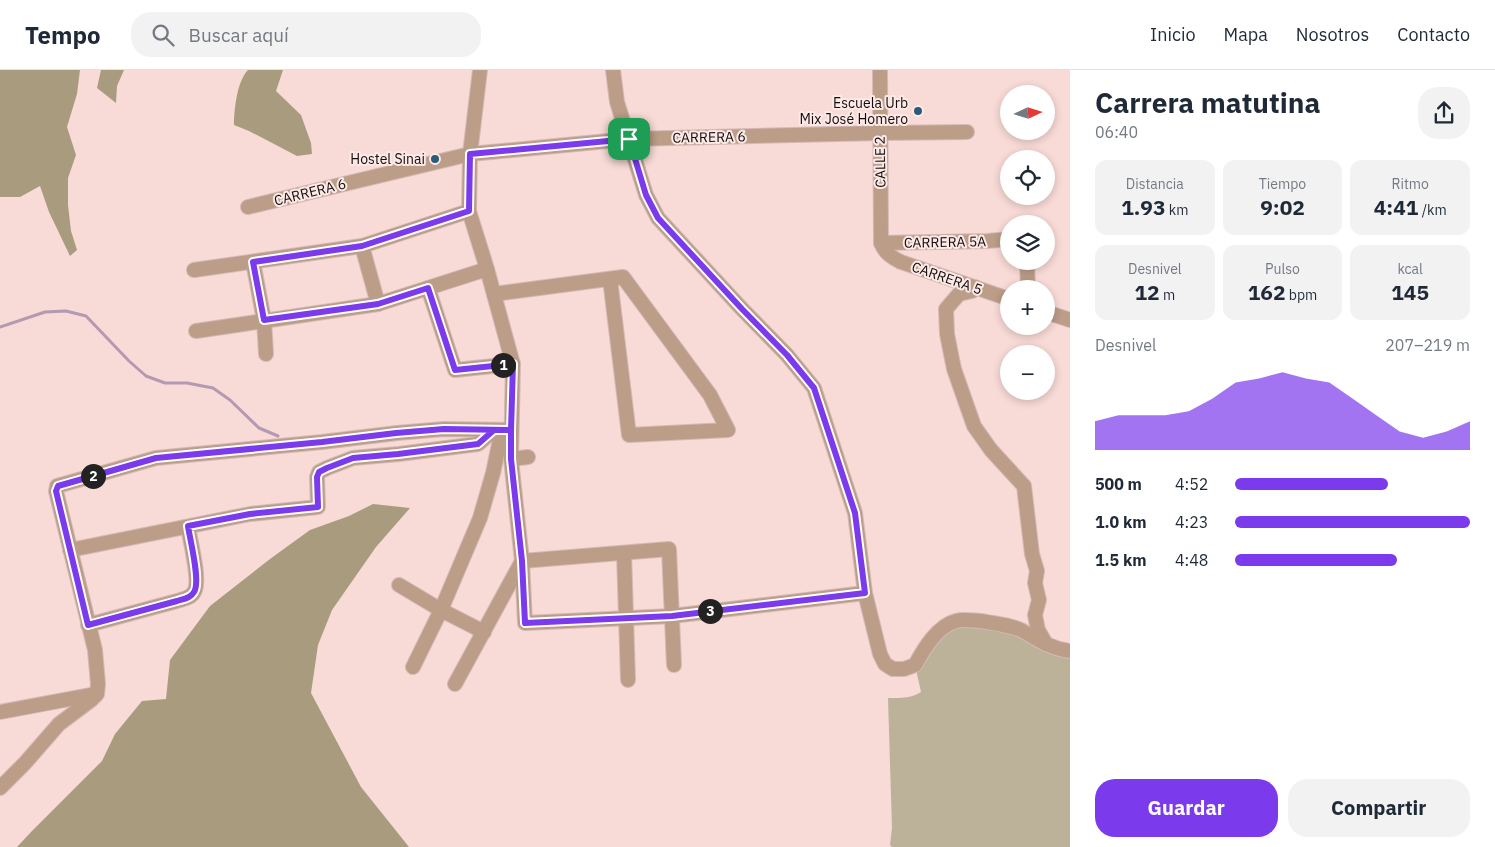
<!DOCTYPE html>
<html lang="es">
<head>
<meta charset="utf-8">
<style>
	body { margin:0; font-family:"IBM Plex Sans",sans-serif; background:#f2f2f3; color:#1f2937; height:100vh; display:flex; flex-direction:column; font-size:19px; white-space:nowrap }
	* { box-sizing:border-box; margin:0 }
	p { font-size:16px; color:#747a83 }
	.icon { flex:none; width:28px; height:28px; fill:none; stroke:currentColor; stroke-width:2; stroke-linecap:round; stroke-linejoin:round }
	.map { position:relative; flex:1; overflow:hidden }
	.side { display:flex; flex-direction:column; background:#fff; width:425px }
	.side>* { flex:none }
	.needle { width:32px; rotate:86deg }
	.buttons { position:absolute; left:1000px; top:15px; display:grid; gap:10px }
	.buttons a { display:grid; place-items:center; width:55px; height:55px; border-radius:50%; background:#fff; box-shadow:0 2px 8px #0003; font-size:25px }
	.pin { position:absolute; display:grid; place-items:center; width:42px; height:42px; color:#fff; margin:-21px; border-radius:10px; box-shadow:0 2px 8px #0006 }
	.km { position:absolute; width:25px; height:25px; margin:-12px; border-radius:50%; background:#222; color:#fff; font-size:14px; line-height:25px; text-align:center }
	.round { display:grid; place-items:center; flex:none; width:52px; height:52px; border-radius:20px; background:#f2f2f3 }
	.headline { display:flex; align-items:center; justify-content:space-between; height:85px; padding:0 25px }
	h1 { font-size:28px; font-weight:700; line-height:38px }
	.metrics { display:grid; grid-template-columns:repeat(3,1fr); gap:8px; height:85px; padding:5px 25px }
	.metrics div { display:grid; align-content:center; border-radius:12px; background:#f2f2f3; text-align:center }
	.metrics b { font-size:21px; font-weight:700 }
	.metrics small { font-size:14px; font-weight:400 }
	.metrics p { font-size:14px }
	.chart { height:140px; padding:10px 25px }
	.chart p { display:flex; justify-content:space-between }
	.chart svg { width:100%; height:90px; margin-top:5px; fill:#7c3aed; opacity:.7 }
	.button { display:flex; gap:10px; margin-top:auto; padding:10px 25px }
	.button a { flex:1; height:58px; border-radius:20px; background:#7c3aed; color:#fff; font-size:20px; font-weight:700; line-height:58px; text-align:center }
	.button a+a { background:#f2f2f3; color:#1f2937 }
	ul { padding:0 25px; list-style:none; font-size:16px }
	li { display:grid; grid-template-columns:80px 60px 1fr; align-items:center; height:38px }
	li i { height:12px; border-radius:6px; background:#7c3aed }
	header { display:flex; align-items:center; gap:30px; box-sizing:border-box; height:70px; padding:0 25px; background:#fff; border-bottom:1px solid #e0e1e3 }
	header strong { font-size:24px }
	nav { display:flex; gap:28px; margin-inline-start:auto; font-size:18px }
	.search { width:350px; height:45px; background:#f2f2f3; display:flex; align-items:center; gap:12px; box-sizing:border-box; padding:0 18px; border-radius:20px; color:#747a83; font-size:19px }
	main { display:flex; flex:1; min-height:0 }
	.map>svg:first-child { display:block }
</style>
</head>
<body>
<header>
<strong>Tempo</strong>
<div class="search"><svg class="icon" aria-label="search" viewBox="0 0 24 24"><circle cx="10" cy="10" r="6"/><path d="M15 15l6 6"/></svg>Buscar aquí</div>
<nav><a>Inicio</a><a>Mapa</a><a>Nosotros</a><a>Contacto</a></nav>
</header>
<main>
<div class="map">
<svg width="1070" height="777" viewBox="0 0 1070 777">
	<rect width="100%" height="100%" fill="#f8dad6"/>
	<path fill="#bcb29a" d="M983,552L1070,581V777H892L890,775L892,758L888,628C900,628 910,629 921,622L915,595L943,558Z"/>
	<g fill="#a99c7e">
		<polygon points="0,0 80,0 77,24 67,57 76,85 68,108 68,135 71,161 77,180 70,186 49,142 40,116 20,127 0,127"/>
		<polygon points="101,0 124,0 117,16 116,33 97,18"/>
		<path d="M248,0H283L276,21L301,45L311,73L312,84L297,86L249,61L234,55C234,40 237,11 248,0Z"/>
		<polygon points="373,434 410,438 376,477 332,540 318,575 311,623 361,717 409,777 17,777 31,762 102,691 115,664 142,631 166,629 170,590 210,536 270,489 310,460 349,446"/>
	</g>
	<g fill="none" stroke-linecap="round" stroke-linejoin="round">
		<polyline stroke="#b399b1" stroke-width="3" points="0,257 45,242 66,241 86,246 129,291 146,306 165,313 187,313 213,318 230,330 259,358 278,366"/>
		<defs>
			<g id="minor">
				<polyline points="480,0 470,84 469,141 487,199 513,294 511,389 522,491 525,553 672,546 865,523"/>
				<path d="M613,0L617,32L646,125L658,148L742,239L787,285L814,318L855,443L865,523L880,584L885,594L893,599H904L915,595C924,579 937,556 956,551C963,549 980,551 987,552C998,554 1010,555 1021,560C1037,569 1051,579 1070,581"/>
				<path d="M880,0L881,173C885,183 891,187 901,192L1009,229"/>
				<polyline points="248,137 470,84 629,69 880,63 967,62"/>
				<polyline points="881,173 988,171 1009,169"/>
				<polyline points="362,176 378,234"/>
				<polyline points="1027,191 1028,219"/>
				<polyline points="253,192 264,250 266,284"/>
				<polyline points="194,200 362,176 469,141"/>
				<polyline points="975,217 972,221 959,224 946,239 947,264 954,299 974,356 991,380 1024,416 1032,484 1037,501 1035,513 1039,530 1035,545 1038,560 1046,574"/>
				<polyline points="428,218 455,300 513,294"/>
				<polyline points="494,224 623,207 710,325 728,360 629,365 610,209"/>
				<polyline points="1046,242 1070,250"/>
				<polyline points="196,261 378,234 487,199"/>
				<polyline points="511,389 528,387"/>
				<polyline points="70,480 250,444 318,437 317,407 319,402 327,398 353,388 399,384 478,374 494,360"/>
				<polyline points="624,483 628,610"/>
				<polyline points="399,515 441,540 484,562"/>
				<path d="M88,555L177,531C183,529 191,528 194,522C201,512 190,470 188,457"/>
				<polyline points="413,597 441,540 480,448 493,403 502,360"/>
				<polyline points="455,614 522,491 669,479 674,595"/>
				<polyline points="0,642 96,624"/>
				<polyline points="0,718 25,693 59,654 91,630 97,624 98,614 95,580 56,421 57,416 156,388 322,372 397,363 444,359 511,360"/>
			</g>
		</defs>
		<use href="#minor" stroke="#d4b9b5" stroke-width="16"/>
		<use href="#minor" stroke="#bb9d88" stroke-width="14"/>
	</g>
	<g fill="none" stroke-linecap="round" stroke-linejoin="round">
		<defs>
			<path id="route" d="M629,69L470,84L469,141L362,176L253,192L264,250L378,234L428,218L455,300L513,294L511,360H494L478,374L398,384L353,388L327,398L319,402L317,407L318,437L250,444L188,456C190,470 201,512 194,522C191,528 183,529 177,531L88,555L56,421L58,416L156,388L322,372L396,363L444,359L511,360V389L522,491L525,553L672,546L865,523L855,443L814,318L787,285L742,239L658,148L646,125L629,69"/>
		</defs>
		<use href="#route" stroke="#fff" stroke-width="10"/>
		<use href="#route" stroke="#7c3aed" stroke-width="6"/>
	</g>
	<g fill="#2c5a79" stroke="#fceae8" stroke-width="2">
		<circle cx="918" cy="41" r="5"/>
		<circle cx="435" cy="89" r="5"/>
	</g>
	<g text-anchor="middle" stroke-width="4" stroke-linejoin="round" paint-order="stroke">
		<g font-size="14" fill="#140b0a" stroke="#fceae8" text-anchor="end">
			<text x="908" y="38">Escuela Urb<tspan x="908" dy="16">Mix José Homero</tspan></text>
			<text x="425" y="94">Hostel Sinai</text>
		</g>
		<g font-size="14" fill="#140b0a" stroke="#fceae8">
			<text transform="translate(709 67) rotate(-1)" y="5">CARRERA 6</text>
			<text transform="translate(880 92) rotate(-91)" y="5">CALLE 2</text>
			<text transform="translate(310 122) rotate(-14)" y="5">CARRERA 6</text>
			<text transform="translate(945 172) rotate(-1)" y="5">CARRERA 5A</text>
			<text transform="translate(947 208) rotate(19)" y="5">CARRERA 5</text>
		</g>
	</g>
</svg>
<div class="buttons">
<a><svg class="needle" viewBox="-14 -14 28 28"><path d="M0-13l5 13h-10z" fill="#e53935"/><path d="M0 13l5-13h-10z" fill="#747a83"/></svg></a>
<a><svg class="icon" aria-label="locate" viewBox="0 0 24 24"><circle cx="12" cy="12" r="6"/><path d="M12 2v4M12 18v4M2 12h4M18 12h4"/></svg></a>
<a><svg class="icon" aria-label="layers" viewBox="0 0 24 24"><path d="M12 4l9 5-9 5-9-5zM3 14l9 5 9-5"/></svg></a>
<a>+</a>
<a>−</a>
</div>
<div class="pin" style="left:629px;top:69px;background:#1e9e55"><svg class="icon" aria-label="arrive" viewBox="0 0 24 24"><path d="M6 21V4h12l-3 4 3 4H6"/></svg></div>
<b class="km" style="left:503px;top:295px">1</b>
<b class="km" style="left:93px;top:406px">2</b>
<b class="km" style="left:710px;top:541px">3</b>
</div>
<section class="side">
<div class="headline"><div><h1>Carrera matutina</h1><p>06:40</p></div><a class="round"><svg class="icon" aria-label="share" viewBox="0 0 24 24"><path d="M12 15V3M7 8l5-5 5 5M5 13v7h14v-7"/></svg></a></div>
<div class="metrics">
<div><p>Distancia</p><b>1.93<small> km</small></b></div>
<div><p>Tiempo</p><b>9:02</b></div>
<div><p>Ritmo</p><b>4:41<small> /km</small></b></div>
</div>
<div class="metrics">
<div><p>Desnivel</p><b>12<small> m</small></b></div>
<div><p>Pulso</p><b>162<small> bpm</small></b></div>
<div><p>kcal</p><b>145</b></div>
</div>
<div class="chart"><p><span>Desnivel</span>207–219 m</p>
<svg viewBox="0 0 160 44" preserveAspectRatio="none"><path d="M0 44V30L10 27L20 27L30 27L40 25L50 19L60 11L70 9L80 6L90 9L100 11L110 19L120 27L130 35L140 38L150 35L160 30V44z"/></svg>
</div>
<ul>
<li><b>500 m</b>4:52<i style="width:65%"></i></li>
<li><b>1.0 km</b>4:23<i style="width:100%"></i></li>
<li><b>1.5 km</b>4:48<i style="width:69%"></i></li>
</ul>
<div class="button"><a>Guardar</a><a>Compartir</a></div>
</section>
</main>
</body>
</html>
